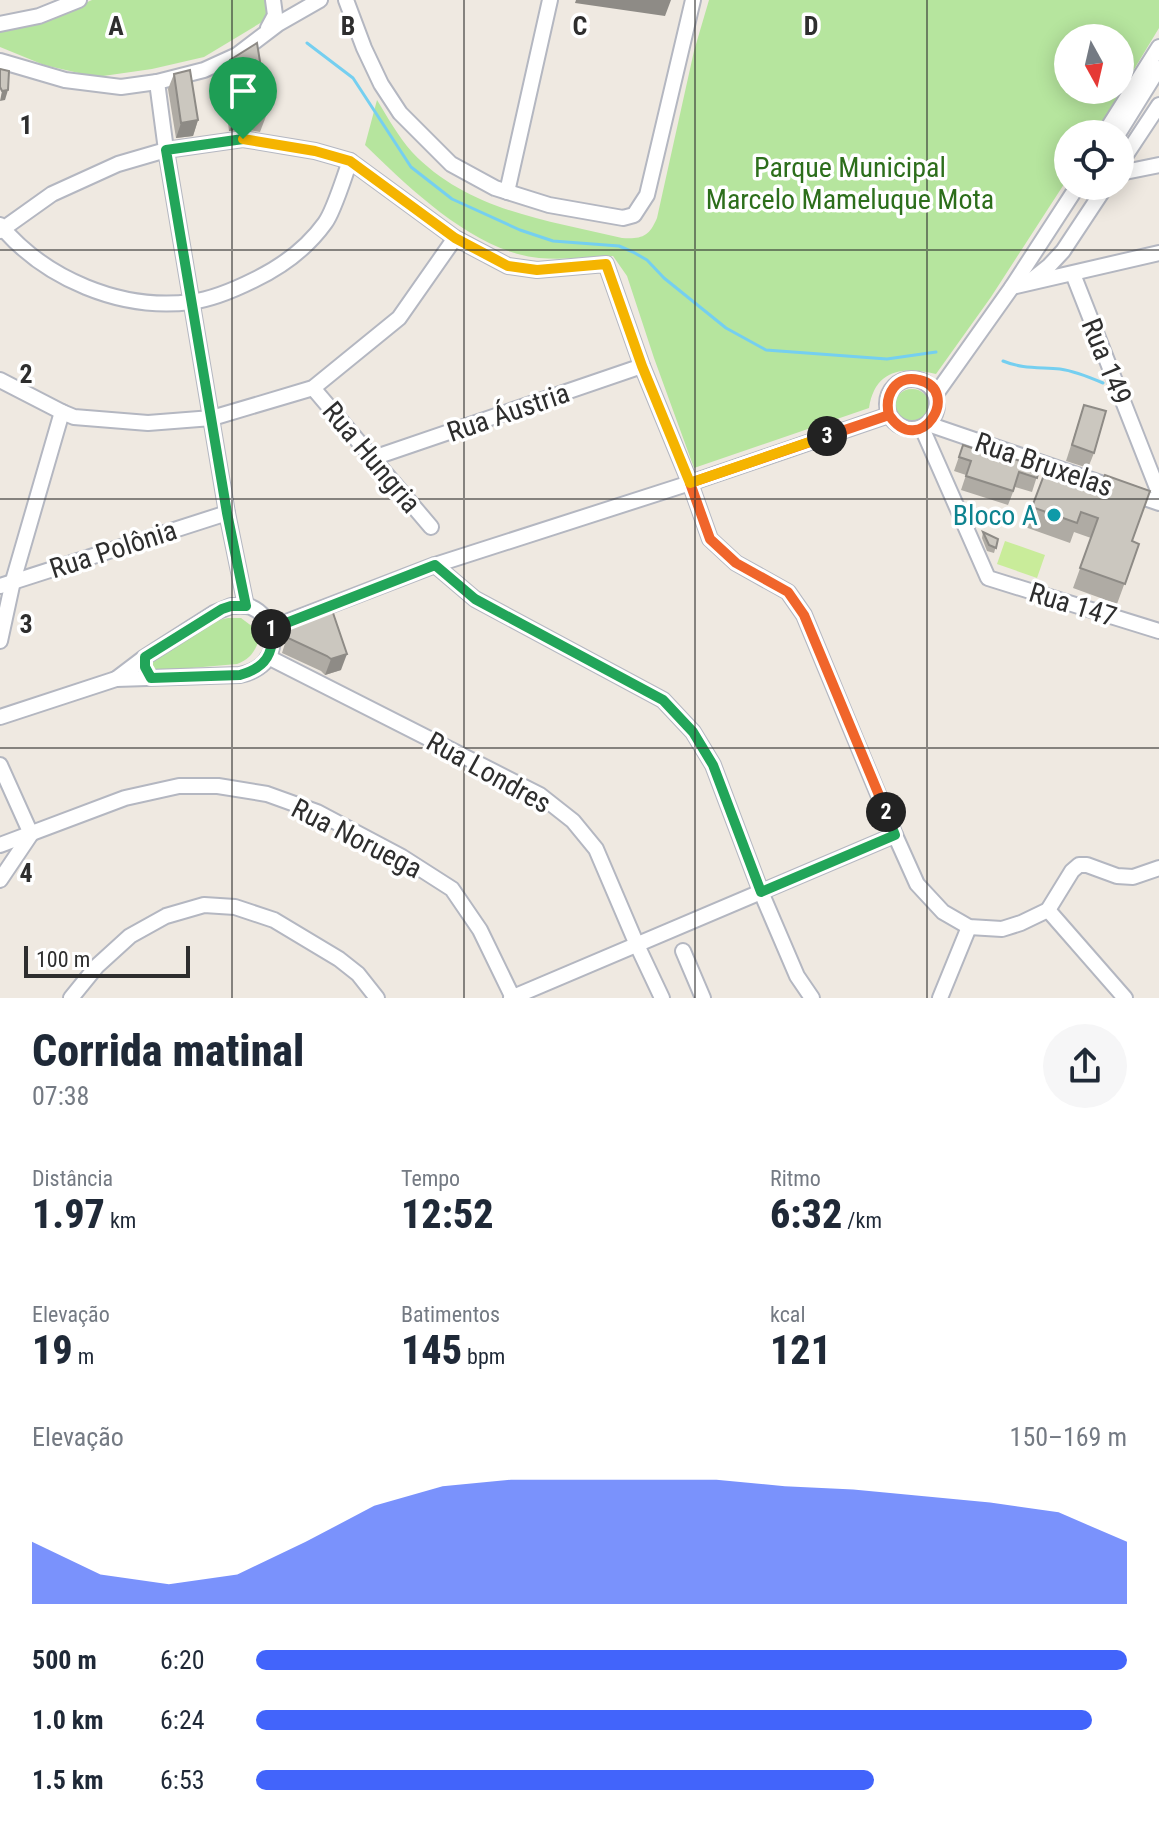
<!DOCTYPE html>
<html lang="pt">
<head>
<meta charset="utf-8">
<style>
	body { margin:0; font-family:"Roboto Condensed",sans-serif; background:#f6f6f7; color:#1f2937; height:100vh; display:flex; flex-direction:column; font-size:30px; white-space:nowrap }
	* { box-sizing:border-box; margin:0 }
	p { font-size:26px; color:#747a83 }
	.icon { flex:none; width:44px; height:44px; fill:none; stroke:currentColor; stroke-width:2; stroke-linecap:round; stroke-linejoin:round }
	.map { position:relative; height:998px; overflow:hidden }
	.details { display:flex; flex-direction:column; background:#fff; flex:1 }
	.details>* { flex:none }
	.needle { width:52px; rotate:172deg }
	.controls { position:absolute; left:1054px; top:24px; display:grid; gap:16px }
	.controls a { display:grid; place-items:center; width:80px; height:80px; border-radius:50%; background:#fff; box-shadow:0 4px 20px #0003; font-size:40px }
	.scale { position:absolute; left:24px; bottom:20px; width:166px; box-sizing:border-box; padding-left:8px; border:4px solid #2e2e2e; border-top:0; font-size:22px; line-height:28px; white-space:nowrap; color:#2e2e2e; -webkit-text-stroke:6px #fff; paint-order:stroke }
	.pin { position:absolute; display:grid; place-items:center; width:68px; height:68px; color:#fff; margin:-82px -34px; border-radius:50% 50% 50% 0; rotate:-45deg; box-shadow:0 0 8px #0007 }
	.pin .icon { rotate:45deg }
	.km { position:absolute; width:40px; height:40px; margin:-20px; border-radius:50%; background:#222; color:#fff; font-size:22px; line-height:40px; text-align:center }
	.round { display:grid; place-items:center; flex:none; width:84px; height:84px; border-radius:42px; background:#f6f6f7 }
	.headline { display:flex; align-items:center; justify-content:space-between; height:136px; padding:0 32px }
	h1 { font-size:44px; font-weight:800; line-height:60px }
	.stats { display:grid; grid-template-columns:repeat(3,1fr); gap:12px; height:136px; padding:8px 32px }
	.stats div { display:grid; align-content:center }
	.stats b { font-size:40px; font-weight:800 }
	.stats small { font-size:22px; font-weight:400 }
	.stats p { font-size:22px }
	.chart { height:224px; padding:16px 32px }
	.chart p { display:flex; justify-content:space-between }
	.chart svg { width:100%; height:144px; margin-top:8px; fill:#4264fb; opacity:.7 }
	ul { padding:0 32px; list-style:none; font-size:26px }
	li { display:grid; grid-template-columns:128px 96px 1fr; align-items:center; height:60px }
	li i { height:20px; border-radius:10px; background:#4264fb }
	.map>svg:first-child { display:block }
</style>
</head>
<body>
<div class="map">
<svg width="1159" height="998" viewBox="0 0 1159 998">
	<rect width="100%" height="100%" fill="#efe9e1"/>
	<g fill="#b6e59e" fill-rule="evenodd">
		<polygon points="92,0 267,0 269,7 267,19 204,57 152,69 96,77 44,65 0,47 0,29 34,25"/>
		<path d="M709,0H1159V28L1095,134H1068V178L991,297L936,374C903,366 875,369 869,408L694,468L654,358L627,276L613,256C588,257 564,260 539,258C475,252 409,188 365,145L377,100C388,118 398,136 412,152C468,211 547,220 622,238C642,239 649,237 657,218L694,51ZM1120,38V90H1068V38Z"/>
		<circle cx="912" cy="407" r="18"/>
		<path d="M228,618H241L253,627L259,640C254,653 250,659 237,664L157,671L151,663L155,656L219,620Z"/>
	</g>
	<polygon fill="#c9ec9a" points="1005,541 1045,555 1037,578 997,564"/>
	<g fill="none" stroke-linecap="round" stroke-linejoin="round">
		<g stroke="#75cff0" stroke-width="3">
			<polyline points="307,43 353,78 411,167 452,199 520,230 553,241 619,246 633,252 647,260 664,278 726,328 766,350 887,359 936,352"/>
			<path d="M1003,361C1022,369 1040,367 1060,369C1075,371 1089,377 1103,383"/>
		</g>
		<defs>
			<g id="minor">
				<polyline points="346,0 364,48 381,84 400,113 451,164 495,188 549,205 623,218 634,215 647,195 693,0"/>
				<polyline points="0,24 39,16 79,0"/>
				<polyline points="268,28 275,15 273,0"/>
				<polyline points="0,61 65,80 121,87 157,82 204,70 237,55 278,24 320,0"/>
				<polyline points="157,82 166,150 227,513 246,606"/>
				<polyline points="1104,134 1159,47"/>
				<polyline points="1118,134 1159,68"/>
				<polyline points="1120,164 1159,105"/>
				<polyline points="1120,173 1159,165"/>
				<polyline points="507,192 550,0"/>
				<path d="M0,225C45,279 121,311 191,302C213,299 234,290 254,280C281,267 307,248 325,223C334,211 344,177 350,161"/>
				<polyline points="0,231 52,194 118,164 166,150 243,139 315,151 350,161 455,238 508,266 537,270 606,264 642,366 690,483 710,539 736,563 788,592 804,615 895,835 917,884 943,912 969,927 1002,929 1021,923 1048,910 1072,871 1079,865 1087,865 1117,876 1133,877 1159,868"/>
				<polyline points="1073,274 1159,493"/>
				<polyline points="1029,282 1049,266 1063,251 1106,186"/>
				<polyline points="1012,287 1159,253"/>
				<circle cx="912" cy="404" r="25"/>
				<polyline points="0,380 62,412 74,417 148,423 212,418 313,388 399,318 455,238"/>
				<polyline points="313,388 431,527"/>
				<polyline points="936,394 1012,287 1075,190 1080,186"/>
				<polyline points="928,424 1159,503"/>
				<polyline points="922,428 988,578 1159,631"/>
				<polyline points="373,458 642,366"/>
				<polyline points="435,565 475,599 663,700 693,732 713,765 761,892 797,976 812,998"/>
				<polyline points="0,586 227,513"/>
				<path d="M231,606C237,606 245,605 251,607C272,616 280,646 264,663C257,670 249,673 240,675L116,679L145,657L214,613Z"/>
				<polyline points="271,628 435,565 690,483 889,415"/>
				<polyline points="0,641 13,581 62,412"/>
				<polyline points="268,657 540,795 573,821 596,849 637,945 662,998"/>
				<polyline points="0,717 116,679"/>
				<polyline points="0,765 31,834 0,880"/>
				<polyline points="0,845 125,798 179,786 218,786 267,794 317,812 402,857 452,889 480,930 513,998"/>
				<polyline points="1048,910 1125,998"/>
				<polyline points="683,951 703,998"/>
				<polyline points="71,998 97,966 130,936 166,916 204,905 235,907 274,920 339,959 358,974 377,998"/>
				<polyline points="511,998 895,835"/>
				<polyline points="940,998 969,927"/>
			</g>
		</defs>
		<use href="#minor" stroke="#b4b7c1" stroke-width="18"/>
		<use href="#minor" stroke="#fff" stroke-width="14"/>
	</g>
	<g fill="#afaba4">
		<polygon points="230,60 268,111 260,132 244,129 229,131 223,80"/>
		<polygon points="174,74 198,120 193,136 176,138 168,89"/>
		<polygon points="1084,405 1094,453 1088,468 1066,461"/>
		<polygon points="963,445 1040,467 1032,492 1015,487 1008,505 961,490 966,475 954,471"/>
		<polygon points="1047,467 1132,541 1139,544 1117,604 1073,588 1091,538 1074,532 1070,543 1025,527"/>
		<polygon points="983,532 998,539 994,553 987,551 982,538"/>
		<polygon points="332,610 341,670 325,675 321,671 282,653 291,624"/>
	</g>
	<g fill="#8e8b86">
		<polygon points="576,0 671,0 665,16 575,3"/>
		<polygon points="8,90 5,100 0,101 2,91"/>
		<polygon points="252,109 244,129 229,131 237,111"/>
		<polygon points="198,120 193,136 176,138 181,123"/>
		<polygon points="347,654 341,670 325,675 331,659"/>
	</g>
	<g fill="#cbc7bf" stroke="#8e8b86" stroke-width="2">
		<polygon points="257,43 268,111 252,109 237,111 230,60"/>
		<polygon points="0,69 9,71 8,90 2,91 0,87"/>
		<polygon points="190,70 198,120 181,123 174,74"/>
		<polygon points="1084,405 1106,411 1094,453 1072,445"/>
		<polygon points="963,445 990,454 992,449 1005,453 1004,456 1040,467 1037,478 1019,472 1013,491 966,476 971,461 959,457"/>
		<polygon points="1047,467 1101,486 1105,475 1150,491 1132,541 1139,544 1125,584 1080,568 1098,518 1081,512 1077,523 1032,507"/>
		<polygon points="983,532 998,539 996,548 989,545"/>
		<polygon points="332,610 347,654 331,659 327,656 288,638 291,624"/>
	</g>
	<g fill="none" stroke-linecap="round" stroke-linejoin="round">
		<defs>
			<path id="split-1" d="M243,139L166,150L227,513L246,606H231L222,609L145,657V667L151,678L240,675C265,668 275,654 271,629"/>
			<polyline id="split-2" points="271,629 435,565 475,599 663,700 693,732 713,765 761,892 895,835 886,812"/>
			<path id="split-3" d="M827,436L889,415C884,395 896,374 919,380C963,390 920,461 889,415L690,483L710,539L736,563L788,592L804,615L886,812"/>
			<polyline id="split-4" points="243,139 315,151 350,161 455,238 508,266 537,270 606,264 642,366 690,483 827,436"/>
		</defs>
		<use href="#split-1" stroke="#fff" stroke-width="16"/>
		<use href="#split-2" stroke="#fff" stroke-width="16"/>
		<use href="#split-3" stroke="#fff" stroke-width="16"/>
		<use href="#split-4" stroke="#fff" stroke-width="16"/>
		<use href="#split-1" stroke="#22a559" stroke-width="10"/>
		<use href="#split-2" stroke="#22a559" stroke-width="10"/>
		<use href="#split-3" stroke="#f0652b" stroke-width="10"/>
		<use href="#split-4" stroke="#f5b400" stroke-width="10"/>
	</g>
	<path fill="none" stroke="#2e2e2e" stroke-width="2" stroke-opacity="0.55" d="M232,0V998M464,0V998M695,0V998M927,0V998M0,250H1159M0,499H1159M0,748H1159"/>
	<circle fill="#0f9aa8" stroke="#fff" stroke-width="3" cx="1054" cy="515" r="8"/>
	<g text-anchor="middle" stroke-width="7" stroke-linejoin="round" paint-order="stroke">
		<g font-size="28" fill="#2c6e1b" stroke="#fff">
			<text x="850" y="177">Parque Municipal<tspan x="850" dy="32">Marcelo Mameluque Mota</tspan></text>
		</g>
		<g font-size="28" fill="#2e2e2e" stroke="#fff">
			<text transform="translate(1107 361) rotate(68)" y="10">Rua 149</text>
			<text transform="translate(508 412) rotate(-19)" y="10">Rua Áustria</text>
			<text transform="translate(372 457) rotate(50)" y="10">Rua Hungria</text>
			<text transform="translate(1044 464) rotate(19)" y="10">Rua Bruxelas</text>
			<text transform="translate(113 549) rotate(-18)" y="10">Rua Polônia</text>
			<text transform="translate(1073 604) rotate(17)" y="10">Rua 147</text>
			<text transform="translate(489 772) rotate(29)" y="10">Rua Londres</text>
			<text transform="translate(357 838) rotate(27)" y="10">Rua Noruega</text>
		</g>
		<g font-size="28" fill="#0d838f" stroke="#fff" text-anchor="end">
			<text x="1038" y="525">Bloco A</text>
		</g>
	</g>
	<g font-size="26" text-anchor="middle" font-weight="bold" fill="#2e2e2e" stroke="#fff" stroke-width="7" stroke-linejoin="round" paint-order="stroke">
		<text x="116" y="35">A</text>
		<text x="348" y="35">B</text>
		<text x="580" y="35">C</text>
		<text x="811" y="35">D</text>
		<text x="26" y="134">1</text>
		<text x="26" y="383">2</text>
		<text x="26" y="633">3</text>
		<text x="26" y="882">4</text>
	</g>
</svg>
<div class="controls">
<a><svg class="needle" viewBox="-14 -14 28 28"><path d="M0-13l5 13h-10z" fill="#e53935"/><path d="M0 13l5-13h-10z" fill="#747a83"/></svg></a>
<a><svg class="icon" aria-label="locate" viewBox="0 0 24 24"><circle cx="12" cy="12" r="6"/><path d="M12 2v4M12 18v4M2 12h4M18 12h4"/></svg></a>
</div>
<div class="scale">100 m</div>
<div class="pin" style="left:243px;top:139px;background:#1e9e55"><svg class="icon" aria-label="arrive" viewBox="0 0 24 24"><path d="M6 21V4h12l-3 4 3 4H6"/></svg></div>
<b class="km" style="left:271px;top:629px">1</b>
<b class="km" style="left:886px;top:812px">2</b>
<b class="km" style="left:827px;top:436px">3</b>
</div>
<section class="details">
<div class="headline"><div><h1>Corrida matinal</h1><p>07:38</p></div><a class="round"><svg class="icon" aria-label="share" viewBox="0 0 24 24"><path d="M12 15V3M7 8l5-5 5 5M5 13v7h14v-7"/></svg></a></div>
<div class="stats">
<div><p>Distância</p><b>1.97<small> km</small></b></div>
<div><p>Tempo</p><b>12:52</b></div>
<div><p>Ritmo</p><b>6:32<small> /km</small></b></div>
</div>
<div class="stats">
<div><p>Elevação</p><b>19<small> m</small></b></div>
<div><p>Batimentos</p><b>145<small> bpm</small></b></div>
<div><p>kcal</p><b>121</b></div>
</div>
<div class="chart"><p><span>Elevação</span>150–169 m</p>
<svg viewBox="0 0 160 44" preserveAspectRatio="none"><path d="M0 44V25L10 35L20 38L30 35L40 25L50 14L60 8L70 6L80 6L90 6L100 6L110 8L120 9L130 11L140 13L150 16L160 25V44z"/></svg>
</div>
<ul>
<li><b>500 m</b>6:20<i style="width:100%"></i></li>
<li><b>1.0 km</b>6:24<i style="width:96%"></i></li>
<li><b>1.5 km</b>6:53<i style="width:71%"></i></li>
</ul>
</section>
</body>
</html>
